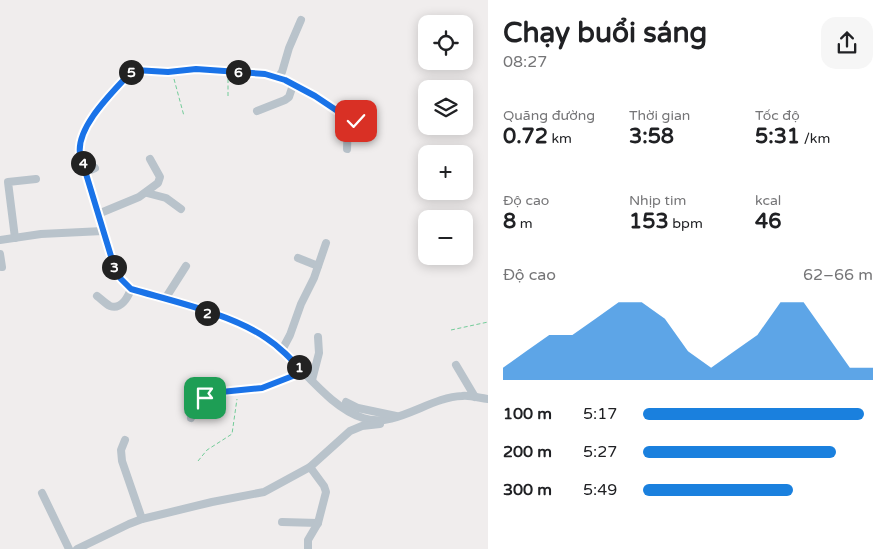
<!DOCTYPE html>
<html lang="vi">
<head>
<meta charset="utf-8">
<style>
	body { margin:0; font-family:"Varela Round",sans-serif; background:#f6f6f6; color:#202124; height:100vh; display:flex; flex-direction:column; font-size:19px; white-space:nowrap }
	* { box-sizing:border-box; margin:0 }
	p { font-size:16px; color:#757577 }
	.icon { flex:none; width:28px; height:28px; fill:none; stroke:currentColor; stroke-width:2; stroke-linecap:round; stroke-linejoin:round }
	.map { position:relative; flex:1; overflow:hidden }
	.panel { display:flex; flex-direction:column; background:#fff; width:400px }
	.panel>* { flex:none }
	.tools { position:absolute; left:418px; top:15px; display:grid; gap:10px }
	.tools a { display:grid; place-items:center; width:55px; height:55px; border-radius:10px; background:#fff; box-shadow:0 2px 12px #0003; font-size:25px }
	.pin { position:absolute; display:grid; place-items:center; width:42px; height:42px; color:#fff; margin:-21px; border-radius:10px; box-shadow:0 2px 8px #0006 }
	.km { position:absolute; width:25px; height:25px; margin:-12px; border-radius:50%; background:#222; color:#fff; font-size:14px; line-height:25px; text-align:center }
	.round { display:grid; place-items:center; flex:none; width:52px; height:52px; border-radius:15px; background:#f6f6f6 }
	.headline { display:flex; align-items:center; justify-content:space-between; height:85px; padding:0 15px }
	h1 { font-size:28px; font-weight:700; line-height:38px }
	.metrics { display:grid; grid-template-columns:repeat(3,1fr); gap:8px; height:85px; padding:5px 15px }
	.metrics div { display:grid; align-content:center }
	.metrics b { font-size:21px; font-weight:700 }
	.metrics small { font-size:14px; font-weight:400 }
	.metrics p { font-size:14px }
	.chart { height:140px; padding:10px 15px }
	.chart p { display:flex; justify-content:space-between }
	.chart svg { width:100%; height:90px; margin-top:5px; fill:#1a80de; opacity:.7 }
	ul { padding:0 15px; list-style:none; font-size:16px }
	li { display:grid; grid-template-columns:80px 60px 1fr; align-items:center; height:38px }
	li i { height:12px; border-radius:6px; background:#1a80de }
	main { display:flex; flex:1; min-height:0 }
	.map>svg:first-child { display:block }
</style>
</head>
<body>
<main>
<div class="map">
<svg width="488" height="549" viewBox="0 0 488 549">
	<rect width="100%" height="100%" fill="#f0eded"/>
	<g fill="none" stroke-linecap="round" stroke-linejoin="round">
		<g stroke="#73cc99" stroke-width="1" stroke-dasharray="4 2.5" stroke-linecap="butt">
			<polyline points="174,79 184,116"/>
			<polyline points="228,79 228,96"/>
			<polyline points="451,330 488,322"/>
			<polyline points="198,461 207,450 232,434 237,399"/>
		</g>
		<g stroke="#b9c3cb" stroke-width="8">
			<polyline points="278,77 282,72 289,48 301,20"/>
			<polyline points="257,111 285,100 289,97 293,85"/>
			<polyline points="347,149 348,118"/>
			<polyline points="86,172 95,168"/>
			<polyline points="147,193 166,198 181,209"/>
			<polyline points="98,214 139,197 158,183 160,177 150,159"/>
			<path d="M103,231L80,154C76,126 114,90 132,71L168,72L196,69L265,74L285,80L315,96L351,119L360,121L365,119"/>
			<polyline points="15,238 8,182 36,179"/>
			<path d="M0,240L41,234L103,231C110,251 113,275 131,289C172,301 232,315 267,339C299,361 326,406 363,418C395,429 429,397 462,396C470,395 479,398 488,399"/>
			<polyline points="0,254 2,267"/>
			<polyline points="298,258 318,266"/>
			<path d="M97,296C101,299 106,304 110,306C121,310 128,297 131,289"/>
			<polyline points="165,299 186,266"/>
			<polyline points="282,350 290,335 301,304 314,278 326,243"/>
			<polyline points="456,365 475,397"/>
			<polyline points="312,380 319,353 318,337"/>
			<polyline points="346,402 358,408 396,416"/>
			<polyline points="191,418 198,401 221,392 262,388 303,372"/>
			<polyline points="125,440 121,450 122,461 142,519"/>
			<polyline points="42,493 69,549"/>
			<polyline points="282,522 318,523"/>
			<polyline points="77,549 129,524 142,519 212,502 264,492 310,467 350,431 362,426 380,424"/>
			<polyline points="308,549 308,540 318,523 326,492 324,486 310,467"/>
		</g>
	</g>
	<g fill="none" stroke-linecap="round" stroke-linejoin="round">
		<defs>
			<path id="route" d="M205,398L221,392L262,388L303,372C291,359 280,347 266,338C231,314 172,301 131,289L121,279L114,266L80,154C76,126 114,91 132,71L135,70L168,72L196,69L265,74L285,80L315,96L348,118L356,121"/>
		</defs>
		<use href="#route" stroke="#fff" stroke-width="10"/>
		<use href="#route" stroke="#1a73e8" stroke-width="6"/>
	</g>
</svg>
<div class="tools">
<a><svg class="icon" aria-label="locate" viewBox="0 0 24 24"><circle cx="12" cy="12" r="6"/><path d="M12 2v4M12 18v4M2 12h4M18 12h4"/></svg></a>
<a><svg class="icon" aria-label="layers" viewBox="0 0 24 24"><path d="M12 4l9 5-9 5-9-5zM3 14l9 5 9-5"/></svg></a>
<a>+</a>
<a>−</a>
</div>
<div class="pin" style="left:205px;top:398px;background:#1e9e55"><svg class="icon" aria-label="arrive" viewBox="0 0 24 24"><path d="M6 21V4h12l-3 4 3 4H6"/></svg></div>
<div class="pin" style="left:356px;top:121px;background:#d93025"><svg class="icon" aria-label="check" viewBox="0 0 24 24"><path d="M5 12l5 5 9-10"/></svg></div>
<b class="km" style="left:299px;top:367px">1</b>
<b class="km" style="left:207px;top:313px">2</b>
<b class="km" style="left:114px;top:267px">3</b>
<b class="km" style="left:83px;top:163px">4</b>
<b class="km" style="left:131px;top:72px">5</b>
<b class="km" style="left:238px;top:72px">6</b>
</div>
<section class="panel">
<div class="headline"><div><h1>Chạy buổi sáng</h1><p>08:27</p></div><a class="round"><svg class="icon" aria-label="share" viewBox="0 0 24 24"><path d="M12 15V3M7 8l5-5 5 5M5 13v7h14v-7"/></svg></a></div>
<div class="metrics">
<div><p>Quãng đường</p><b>0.72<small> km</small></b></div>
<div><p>Thời gian</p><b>3:58</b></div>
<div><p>Tốc độ</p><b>5:31<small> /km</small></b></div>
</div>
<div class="metrics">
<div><p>Độ cao</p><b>8<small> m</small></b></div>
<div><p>Nhịp tim</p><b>153<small> bpm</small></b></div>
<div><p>kcal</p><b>46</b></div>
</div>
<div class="chart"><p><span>Độ cao</span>62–66 m</p>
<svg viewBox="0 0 160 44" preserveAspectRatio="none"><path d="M0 44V38L10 30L20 22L30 22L40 14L50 6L60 6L70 14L80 30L90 38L100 30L110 22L120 6L130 6L140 22L150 38L160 38V44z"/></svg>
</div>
<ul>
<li><b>100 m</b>5:17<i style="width:96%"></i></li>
<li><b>200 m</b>5:27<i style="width:84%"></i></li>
<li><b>300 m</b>5:49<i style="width:65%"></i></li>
</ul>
</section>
</main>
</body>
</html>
